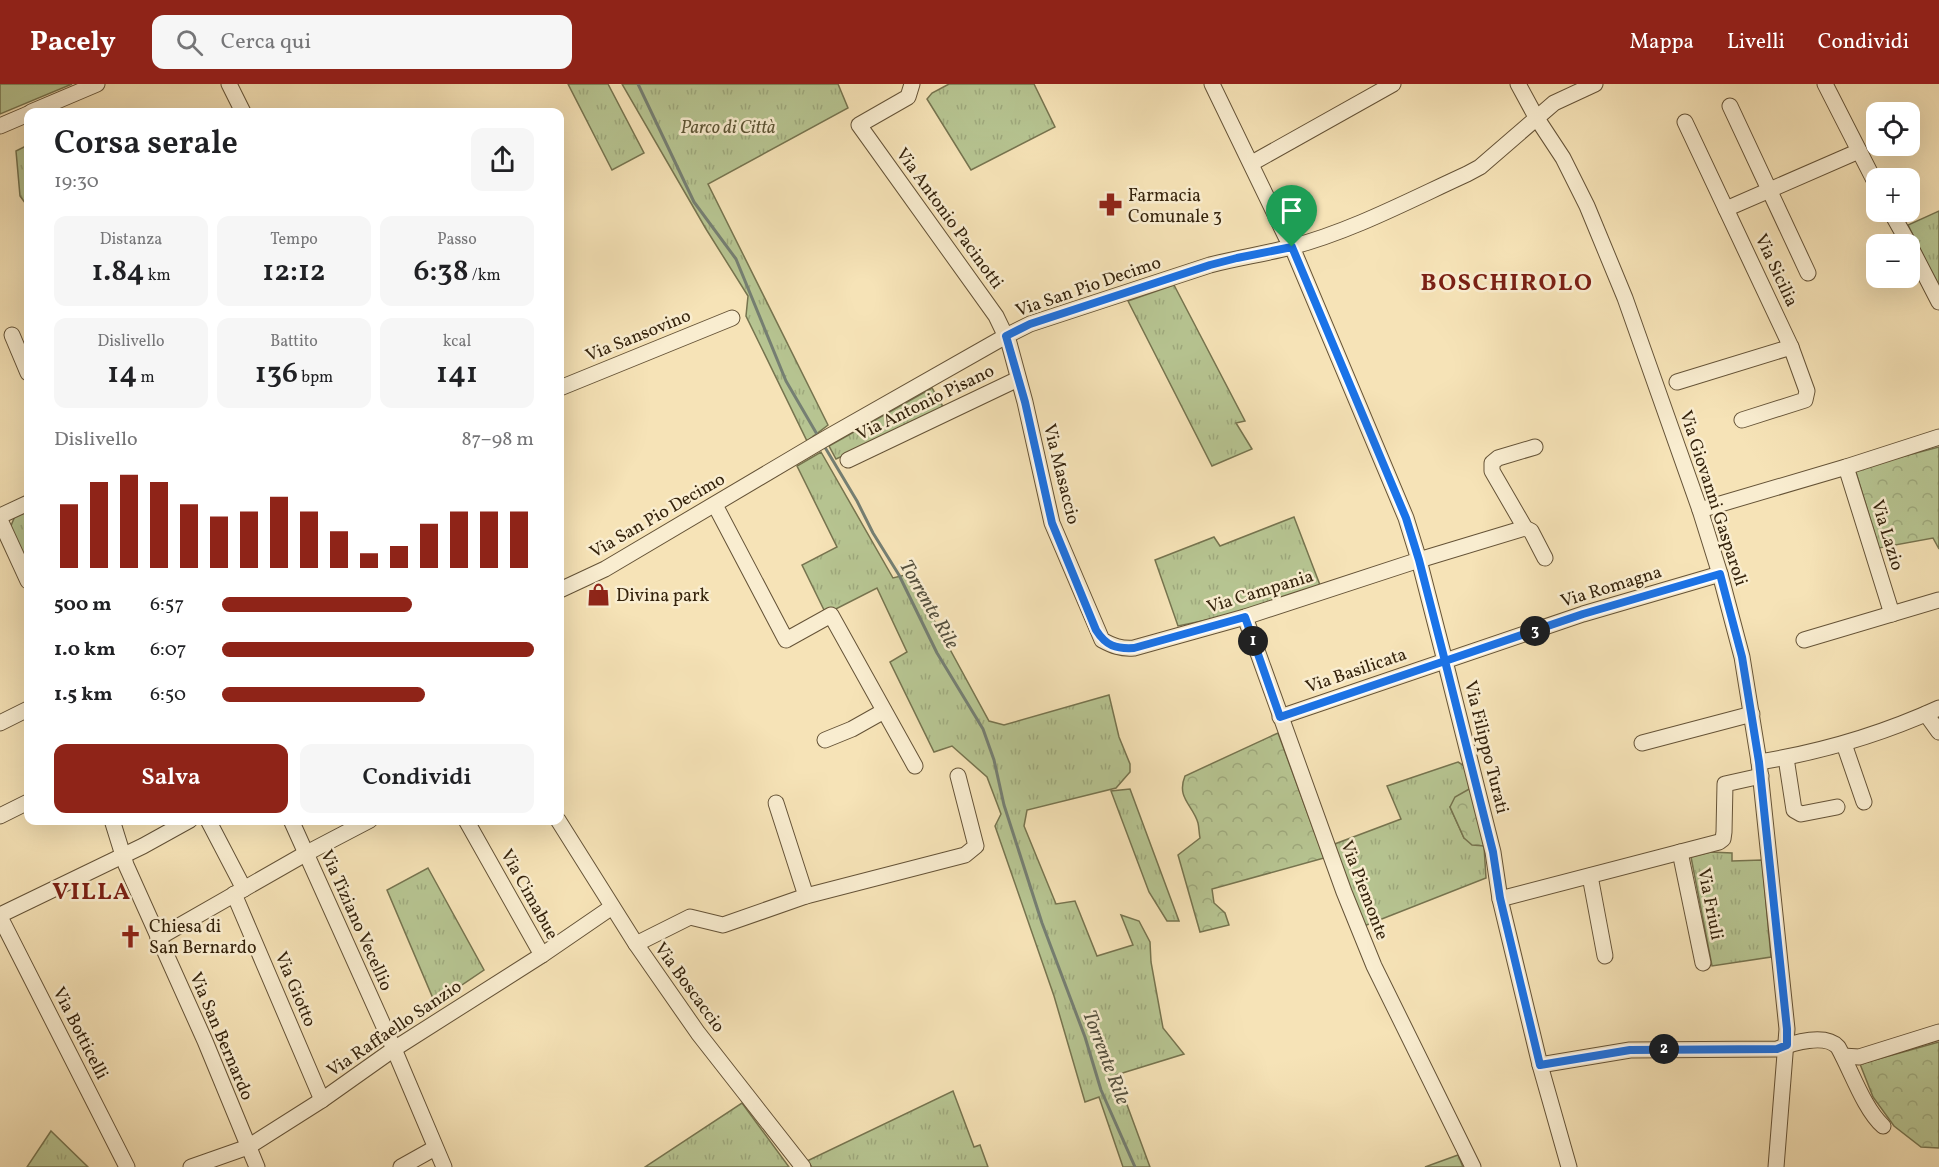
<!DOCTYPE html>
<html lang="it">
<head>
<meta charset="utf-8">
<style>
	body { margin:0; font-family:Vollkorn,serif; background:#f6f6f6; color:#202124; height:100vh; display:flex; flex-direction:column; font-size:22px; white-space:nowrap }
	* { box-sizing:border-box; margin:0 }
	p { font-size:20px; color:#757577 }
	.icon { flex:none; width:33px; height:33px; fill:none; stroke:currentColor; stroke-width:2; stroke-linecap:round; stroke-linejoin:round }
	.map { position:relative; flex:1; overflow:hidden }
	.panel { position:absolute; left:24px; top:24px; width:540px; height:717px; display:flex; flex-direction:column; background:#fff; border-radius:12px; box-shadow:0 6px 24px #0002 }
	.panel>* { flex:none }
	.tools { position:absolute; left:1866px; top:18px; display:grid; gap:12px }
	.tools a { display:grid; place-items:center; width:54px; height:54px; border-radius:12px; background:#fff; box-shadow:0 6px 24px #0002; font-size:30px }
	.pin { position:absolute; display:grid; place-items:center; width:51px; height:51px; color:#fff; margin:-62px -26px; border-radius:50% 50% 50% 0; rotate:-45deg; box-shadow:0 0 6px #0007 }
	.pin .icon { rotate:45deg }
	.km { position:absolute; width:30px; height:30px; margin:-15px; border-radius:50%; background:#222; color:#fff; font-size:16px; line-height:30px; text-align:center }
	.round { display:grid; place-items:center; flex:none; width:63px; height:63px; border-radius:12px; background:#f6f6f6 }
	.head { display:flex; align-items:center; justify-content:space-between; height:102px; padding:0 30px }
	h1 { font-size:33px; font-weight:600; line-height:45px }
	.metrics { display:grid; grid-template-columns:repeat(3,1fr); gap:9px; height:102px; padding:6px 30px }
	.metrics div { display:grid; align-content:center; border-radius:12px; background:#f6f6f6; text-align:center }
	.metrics b { font-size:30px; font-weight:600 }
	.metrics small { font-size:16px; font-weight:400 }
	.metrics p { font-size:16px }
	.chart { height:168px; padding:12px 30px }
	.chart p { display:flex; justify-content:space-between }
	.chart svg { width:100%; height:108px; margin-top:6px; stroke:#8f2418; stroke-width:6 }
	.action { display:flex; gap:12px; margin-top:auto; padding:12px 30px }
	.action a { flex:1; height:69px; border-radius:12px; background:#8f2418; color:#fff; font-size:24px; font-weight:600; line-height:69px; text-align:center }
	.action a+a { background:#f6f6f6; color:#202124 }
	ul { padding:0 30px; list-style:none; font-size:20px }
	li { display:grid; grid-template-columns:96px 72px 1fr; align-items:center; height:45px }
	li i { height:15px; border-radius:8px; background:#8f2418 }
	header { display:flex; align-items:center; gap:36px; box-sizing:border-box; height:84px; padding:0 30px; background:#8f2418; color:#fff }
	header strong { font-size:28px }
	nav { display:flex; gap:33px; margin-inline-start:auto; font-size:21px }
	.search { width:420px; height:54px; background:#f6f6f6; display:flex; align-items:center; gap:15px; box-sizing:border-box; padding:0 21px; border-radius:12px; color:#757577; font-size:22px }
	.map>svg:first-child { display:block }
</style>
</head>
<body>
<header>
<strong>Pacely</strong>
<div class="search"><svg class="icon" aria-label="search" viewBox="0 0 24 24"><circle cx="10" cy="10" r="6"/><path d="M15 15l6 6"/></svg>Cerca qui</div>
<nav><a>Mappa</a><a>Livelli</a><a>Condividi</a></nav>
</header>
<div class="map">
<svg width="1939" height="1083" viewBox="0 0 1939 1083">
	<defs>
		<pattern id="grass-tufts" width="24" height="20" patternUnits="userSpaceOnUse" patternTransform="scale(1.5)"><rect width="24" height="20" fill="#b7c592"/><path d="M3 7l-1-3M5 7V3M7 7l1-3M15 17l-1-3M17 17v-4M19 17l1-3" fill="none" stroke="#9ea97d"/></pattern>
		<pattern id="forest-crowns" width="20" height="18" patternUnits="userSpaceOnUse" patternTransform="scale(1.5)"><rect width="20" height="18" fill="#b7c592"/><path d="M2 6a3 3 0 1 1 6 0M12 15a3 3 0 1 1 6 0" fill="none" stroke="#9ea97d"/></pattern>
	</defs>
	<rect width="100%" height="100%" fill="#f6e3b7"/>
	<filter id="stains"><feTurbulence type="fractalNoise" baseFrequency=".00333" numOctaves="4"/><feColorMatrix values="0 0 0 0 .2 0 0 0 0 .09 0 0 0 0 .02 0 0 0 .5 -.17"/></filter>
	<radialGradient id="worn" r=".72"><stop offset=".6" stop-color="#630" stop-opacity="0"/><stop offset="1" stop-color="#630" stop-opacity=".3"/></radialGradient>
	<g fill="url(#grass-tufts)" stroke="#76744f" stroke-width="1.5">
		<polygon points="568,0 608,0 644,69 612,86"/>
		<polygon points="622,0 838,0 848,24 708,100 828,341 807,357 746,232 748,212 706,145"/>
		<polygon points="949,0 1034,0 1055,43 971,86 927,15 932,9"/>
		<polygon points="28,61 28,123 20,112 16,67"/>
		<polygon points="1939,127 1939,204 1908,141"/>
		<polygon points="1174,201 1245,337 1236,339 1252,365 1212,382 1128,217"/>
		<polygon points="932,304 945,326 836,375 829,362"/>
		<polygon points="821,368 893,494 909,490 989,637 1004,641 1109,611 1119,653 1130,680 1130,688 1116,704 1027,726 1024,742 1056,820 1075,817 1097,872 1133,861 1121,831 1139,837 1150,858 1151,878 1163,944 1184,970 1116,991 1150,1083 1123,1083 1099,1013 1085,1018 1054,912 995,742 1001,730 987,693 952,662 934,668 890,578 907,568 877,504 826,530 802,481 837,463 797,382"/>
		<polygon points="28,426 28,479 10,444 15,432"/>
		<polygon points="1294,433 1320,501 1231,531 1178,542 1155,476 1214,453 1220,462"/>
		<polygon points="1458,678 1466,683 1471,704 1450,723 1464,754 1484,762 1486,794 1364,842 1332,761 1401,735 1387,702"/>
		<polygon points="1130,705 1179,837 1167,837 1149,808 1111,707"/>
		<polygon points="1710,768 1732,769 1732,777 1762,776 1771,873 1712,882 1691,773"/>
		<polygon points="428,784 484,886 435,919 387,806"/>
		<polygon points="953,1007 974,1063 980,1061 988,1083 812,1083 807,1077"/>
		<polygon points="742,1019 789,1083 645,1083"/>
		<polygon points="51,1047 88,1083 27,1083"/>
	</g>
	<g fill="url(#forest-crowns)" stroke="#76744f" stroke-width="1.5">
		<polygon points="1939,363 1939,465 1933,454 1879,464 1855,385"/>
		<path d="M1278,649L1324,774L1212,805L1214,819L1225,829L1229,841L1200,848L1178,771L1200,754C1199,749 1199,743 1198,739C1193,721 1176,714 1185,692Z"/>
		<polygon points="1471,704 1484,762 1472,761 1464,754 1450,723 1455,713"/>
		<polygon points="1939,958 1939,1064 1921,1063 1894,1042 1873,1013 1860,980"/>
		<polygon points="1458,1071 1463,1083 1425,1083"/>
	</g>
	<polygon fill="#b7c592" stroke="#76744f" stroke-width="1.5" points="0,0 72,0 0,30"/>
	<g fill="none" stroke-linecap="round" stroke-linejoin="round">
		<g stroke="#757f73" stroke-width="3">
			<polyline points="638,0 694,118 736,175 786,297 818,352"/>
			<polyline points="823,360 857,417 873,449 899,491 937,569 983,645 994,676 1004,721 1042,839 1085,953 1101,1006 1135,1083"/>
		</g>
		<defs>
			<g id="minor">
				<polyline points="229,0 243,28"/>
				<path d="M912,0L908,13L859,41L996,232L1009,259L1025,318L1052,439L1102,556C1113,562 1121,565 1134,564L1245,533L1419,476L1525,444"/>
				<polyline points="1212,0 1286,153 1292,163 1406,434 1419,476 1445,577 1493,768 1500,815 1540,981 1569,1083"/>
				<polyline points="1518,0 1536,33 1563,74 1587,122 1625,214 1700,426 1720,490 1742,573 1759,678 1787,945 1776,1083"/>
				<polyline points="1825,0 1876,100"/>
				<polyline points="1730,22 1808,189"/>
				<polyline points="31,28 97,0"/>
				<polyline points="1685,38 1791,263 1807,307 1805,316 1742,336"/>
				<polyline points="0,42 28,30"/>
				<polyline points="1252,79 1393,0"/>
				<polyline points="1726,125 1859,67"/>
				<polyline points="1891,128 1909,160"/>
				<polyline points="1910,162 1939,218"/>
				<polyline points="12,251 28,289"/>
				<polyline points="1677,298 1791,263"/>
				<polyline points="560,304 732,234"/>
				<polyline points="1535,363 1498,374 1492,379 1492,387 1525,444 1531,447 1545,474"/>
				<polyline points="848,376 1018,295"/>
				<polyline points="1846,383 1892,530"/>
				<polyline points="715,421 786,556 831,531 915,682"/>
				<polyline points="1700,426 1846,383 1939,353"/>
				<polyline points="0,432 28,419"/>
				<polyline points="0,436 28,497"/>
				<path d="M560,506L605,485L828,353L1006,252L1030,240L1210,181C1237,174 1264,170 1291,163C1352,147 1410,116 1467,90L1480,83L1554,19L1595,0"/>
				<polyline points="1245,533 1344,808 1374,882 1473,1083"/>
				<polyline points="1804,556 1939,516"/>
				<polyline points="1926,630 1939,648"/>
				<polyline points="1280,633 1583,530 1720,490"/>
				<polyline points="0,639 28,625"/>
				<polyline points="825,656 852,645 884,627"/>
				<polyline points="1642,659 1752,630"/>
				<polyline points="1844,660 1864,718"/>
				<polyline points="1786,674 1794,726 1801,730 1837,723"/>
				<path d="M1759,678C1821,668 1882,650 1939,624"/>
				<polyline points="776,719 806,812"/>
				<polyline points="0,732 28,718"/>
				<polyline points="112,736 126,781 205,957 257,1083"/>
				<polyline points="208,736 244,805"/>
				<polyline points="291,736 394,965 444,1083"/>
				<polyline points="466,736 542,871"/>
				<polyline points="558,736 636,860 698,949 803,1083"/>
				<polyline points="1680,768 1703,879"/>
				<polyline points="1590,792 1605,872"/>
				<polyline points="234,810 322,1016"/>
				<polyline points="1500,815 1719,758 1723,755 1724,748 1725,700 1761,692"/>
				<polyline points="0,831 143,762 190,736"/>
				<polyline points="0,833 127,1083"/>
				<polyline points="158,854 305,770 370,736"/>
				<polyline points="636,860 690,833 723,841 806,812 965,771 976,762 958,692"/>
				<polyline points="1843,972 1859,973 1939,948"/>
				<path d="M1540,981L1630,966L1777,965C1793,959 1825,949 1838,963C1851,986 1864,1025 1883,1042"/>
				<polyline points="191,1083 248,1063 322,1016 394,965 542,871 612,823"/>
				<polyline points="401,1083 435,1064"/>
			</g>
		</defs>
		<use href="#minor" stroke="#655337" stroke-width="17"/>
		<use href="#minor" stroke="#f9edd0" stroke-width="15"/>
	</g>
	<g fill="none" stroke-linecap="round" stroke-linejoin="round">
		<defs>
			<path id="route" d="M1292,163L1237,174L1210,181L1030,240L1006,252L1025,318L1052,439L1096,546C1106,562 1116,565 1134,564L1245,533L1280,633L1445,577L1493,768L1500,814L1540,981L1630,966L1777,965L1787,961V945L1759,678L1742,573L1720,490L1583,530L1445,577L1419,476L1406,434L1292,163"/>
		</defs>
		<use href="#route" stroke="#fff" stroke-width="12"/>
		<use href="#route" stroke="#1a73e8" stroke-width="8"/>
	</g>
	<defs>
		<symbol id="pharmacy-bare" viewBox="-9 -9 18 18"><path d="M-2-6h4v4h4v4h-4v4h-4v-4h-4v-4h4Z" fill="#8f2418" stroke="#f9edd0" stroke-width="2.5" paint-order="stroke"/></symbol>
		<symbol id="shop-bare" viewBox="-9 -9 18 18"><path d="M-5-2.5h2.3a2.7 3.5 0 0 1 5.4 0H5L5.5 6h-11ZM-1.5-2.5h3a1.5 2.3 0 0 0-3 0Z" fill="#8f2418" stroke="#f9edd0" stroke-width="2.5" paint-order="stroke"/></symbol>
		<symbol id="church-bare" viewBox="-9 -9 18 18"><path d="M-1.2-6h2.4v3.5h3.3v2.4h-3.3V6h-2.4V-.1h-3.3v-2.4h3.3Z" fill="#8f2418" stroke="#f9edd0" stroke-width="2.5" paint-order="stroke"/></symbol>
	</defs>
	<g fill-rule="evenodd">
		<use href="#pharmacy-bare" x="1094" y="104" width="33" height="33"/>
		<use href="#shop-bare" x="582" y="494" width="33" height="33"/>
		<use href="#church-bare" x="114" y="836" width="33" height="33"/>
	</g>
	<g text-anchor="middle" stroke-width="5" stroke-linejoin="round" paint-order="stroke">
		<g font-size="18" font-style="italic" fill="#5c5434" stroke="#f9edd0">
			<text x="728" y="49">Parco di Città</text>
		</g>
		<g font-size="18" fill="#35230c" stroke="#f9edd0" text-anchor="start">
			<text x="1128" y="117">Farmacia<tspan x="1128" dy="21">Comunale 3</tspan></text>
			<text x="616" y="517">Divina park</text>
			<text x="149" y="848">Chiesa di<tspan x="149" dy="21">San Bernardo</tspan></text>
		</g>
		<g font-size="18" fill="#35230c" stroke="#f9edd0">
			<text transform="translate(950 134) rotate(54)" y="6">Via Antonio Pacinotti</text>
			<text transform="translate(1777 186) rotate(65)" y="6">Via Sicilia</text>
			<text transform="translate(1088 202) rotate(-19)" y="6">Via San Pio Decimo</text>
			<text transform="translate(638 251) rotate(-22)" y="6">Via Sansovino</text>
			<text transform="translate(925 318) rotate(-26)" y="6">Via Antonio Pisano</text>
			<text transform="translate(1062 390) rotate(76)" y="6">Via Masaccio</text>
			<text transform="translate(1714 414) rotate(72)" y="6">Via Giovanni Gasparoli</text>
			<text transform="translate(657 431) rotate(-30)" y="6">Via San Pio Decimo</text>
			<text transform="translate(1888 451) rotate(73)" y="6">Via Lazio</text>
			<text transform="translate(1611 502) rotate(-17)" y="6">Via Romagna</text>
			<text transform="translate(1260 507) rotate(-17)" y="6">Via Campania</text>
			<text transform="translate(1356 586) rotate(-19)" y="6">Via Basilicata</text>
			<text transform="translate(1487 663) rotate(76)" y="6">Via Filippo Turati</text>
			<text transform="translate(1365 806) rotate(69)" y="6">Via Piemonte</text>
			<text transform="translate(530 810) rotate(61)" y="6">Via Cimabue</text>
			<text transform="translate(1711 820) rotate(79)" y="6">Via Friuli</text>
			<text transform="translate(357 836) rotate(66)" y="6">Via Tiziano Vecellio</text>
			<text transform="translate(690 903) rotate(54)" y="6">Via Boscaccio</text>
			<text transform="translate(296 905) rotate(67)" y="6">Via Giotto</text>
			<text transform="translate(394 944) rotate(-34)" y="6">Via Raffaello Sanzio</text>
			<text transform="translate(81 949) rotate(63)" y="6">Via Botticelli</text>
			<text transform="translate(222 952) rotate(67)" y="6">Via San Bernardo</text>
		</g>
		<g font-size="20" font-style="italic" fill="#55513f" stroke="#f9edd0">
			<text transform="translate(930 520) rotate(60)" y="7">Torrente Rile</text>
			<text transform="translate(1107 973) rotate(69)" y="7">Torrente Rile</text>
		</g>
		<g font-size="24" font-weight="bold" letter-spacing="1.5" fill="#7a1f14" stroke="#f9edd0">
			<text x="1507" y="206">BOSCHIROLO</text>
			<text x="92" y="815">VILLA</text>
		</g>
	</g>
	<rect width="100%" height="100%" filter="url(#stains)"/>
	<rect width="100%" height="100%" fill="url(#worn)"/>
</svg>
<div class="tools">
<a><svg class="icon" aria-label="locate" viewBox="0 0 24 24"><circle cx="12" cy="12" r="6"/><path d="M12 2v4M12 18v4M2 12h4M18 12h4"/></svg></a>
<a>+</a>
<a>−</a>
</div>
<div class="pin" style="left:1292px;top:163px;background:#1e9e55"><svg class="icon" aria-label="arrive" viewBox="0 0 24 24"><path d="M6 21V4h12l-3 4 3 4H6"/></svg></div>
<b class="km" style="left:1253px;top:557px">1</b>
<b class="km" style="left:1664px;top:965px">2</b>
<b class="km" style="left:1535px;top:547px">3</b>
<section class="panel">
<div class="head"><div><h1>Corsa serale</h1><p>19:30</p></div><a class="round"><svg class="icon" aria-label="share" viewBox="0 0 24 24"><path d="M12 15V3M7 8l5-5 5 5M5 13v7h14v-7"/></svg></a></div>
<div class="metrics">
<div><p>Distanza</p><b>1.84<small> km</small></b></div>
<div><p>Tempo</p><b>12:12</b></div>
<div><p>Passo</p><b>6:38<small> /km</small></b></div>
</div>
<div class="metrics">
<div><p>Dislivello</p><b>14<small> m</small></b></div>
<div><p>Battito</p><b>136<small> bpm</small></b></div>
<div><p>kcal</p><b>141</b></div>
</div>
<div class="chart"><p><span>Dislivello</span>87–98 m</p>
<svg viewBox="0 0 160 44" preserveAspectRatio="none"><path d="M5 44V18M15 44V9M25 44V6M35 44V9M45 44V18M55 44V23M65 44V21M75 44V15M85 44V21M95 44V29M105 44V38M115 44V35M125 44V26M135 44V21M145 44V21M155 44V21"/></svg>
</div>
<ul>
<li><b>500 m</b>6:57<i style="width:61%"></i></li>
<li><b>1.0 km</b>6:07<i style="width:100%"></i></li>
<li><b>1.5 km</b>6:50<i style="width:65%"></i></li>
</ul>
<div class="action"><a>Salva</a><a>Condividi</a></div>
</section>
</div>
</body>
</html>
